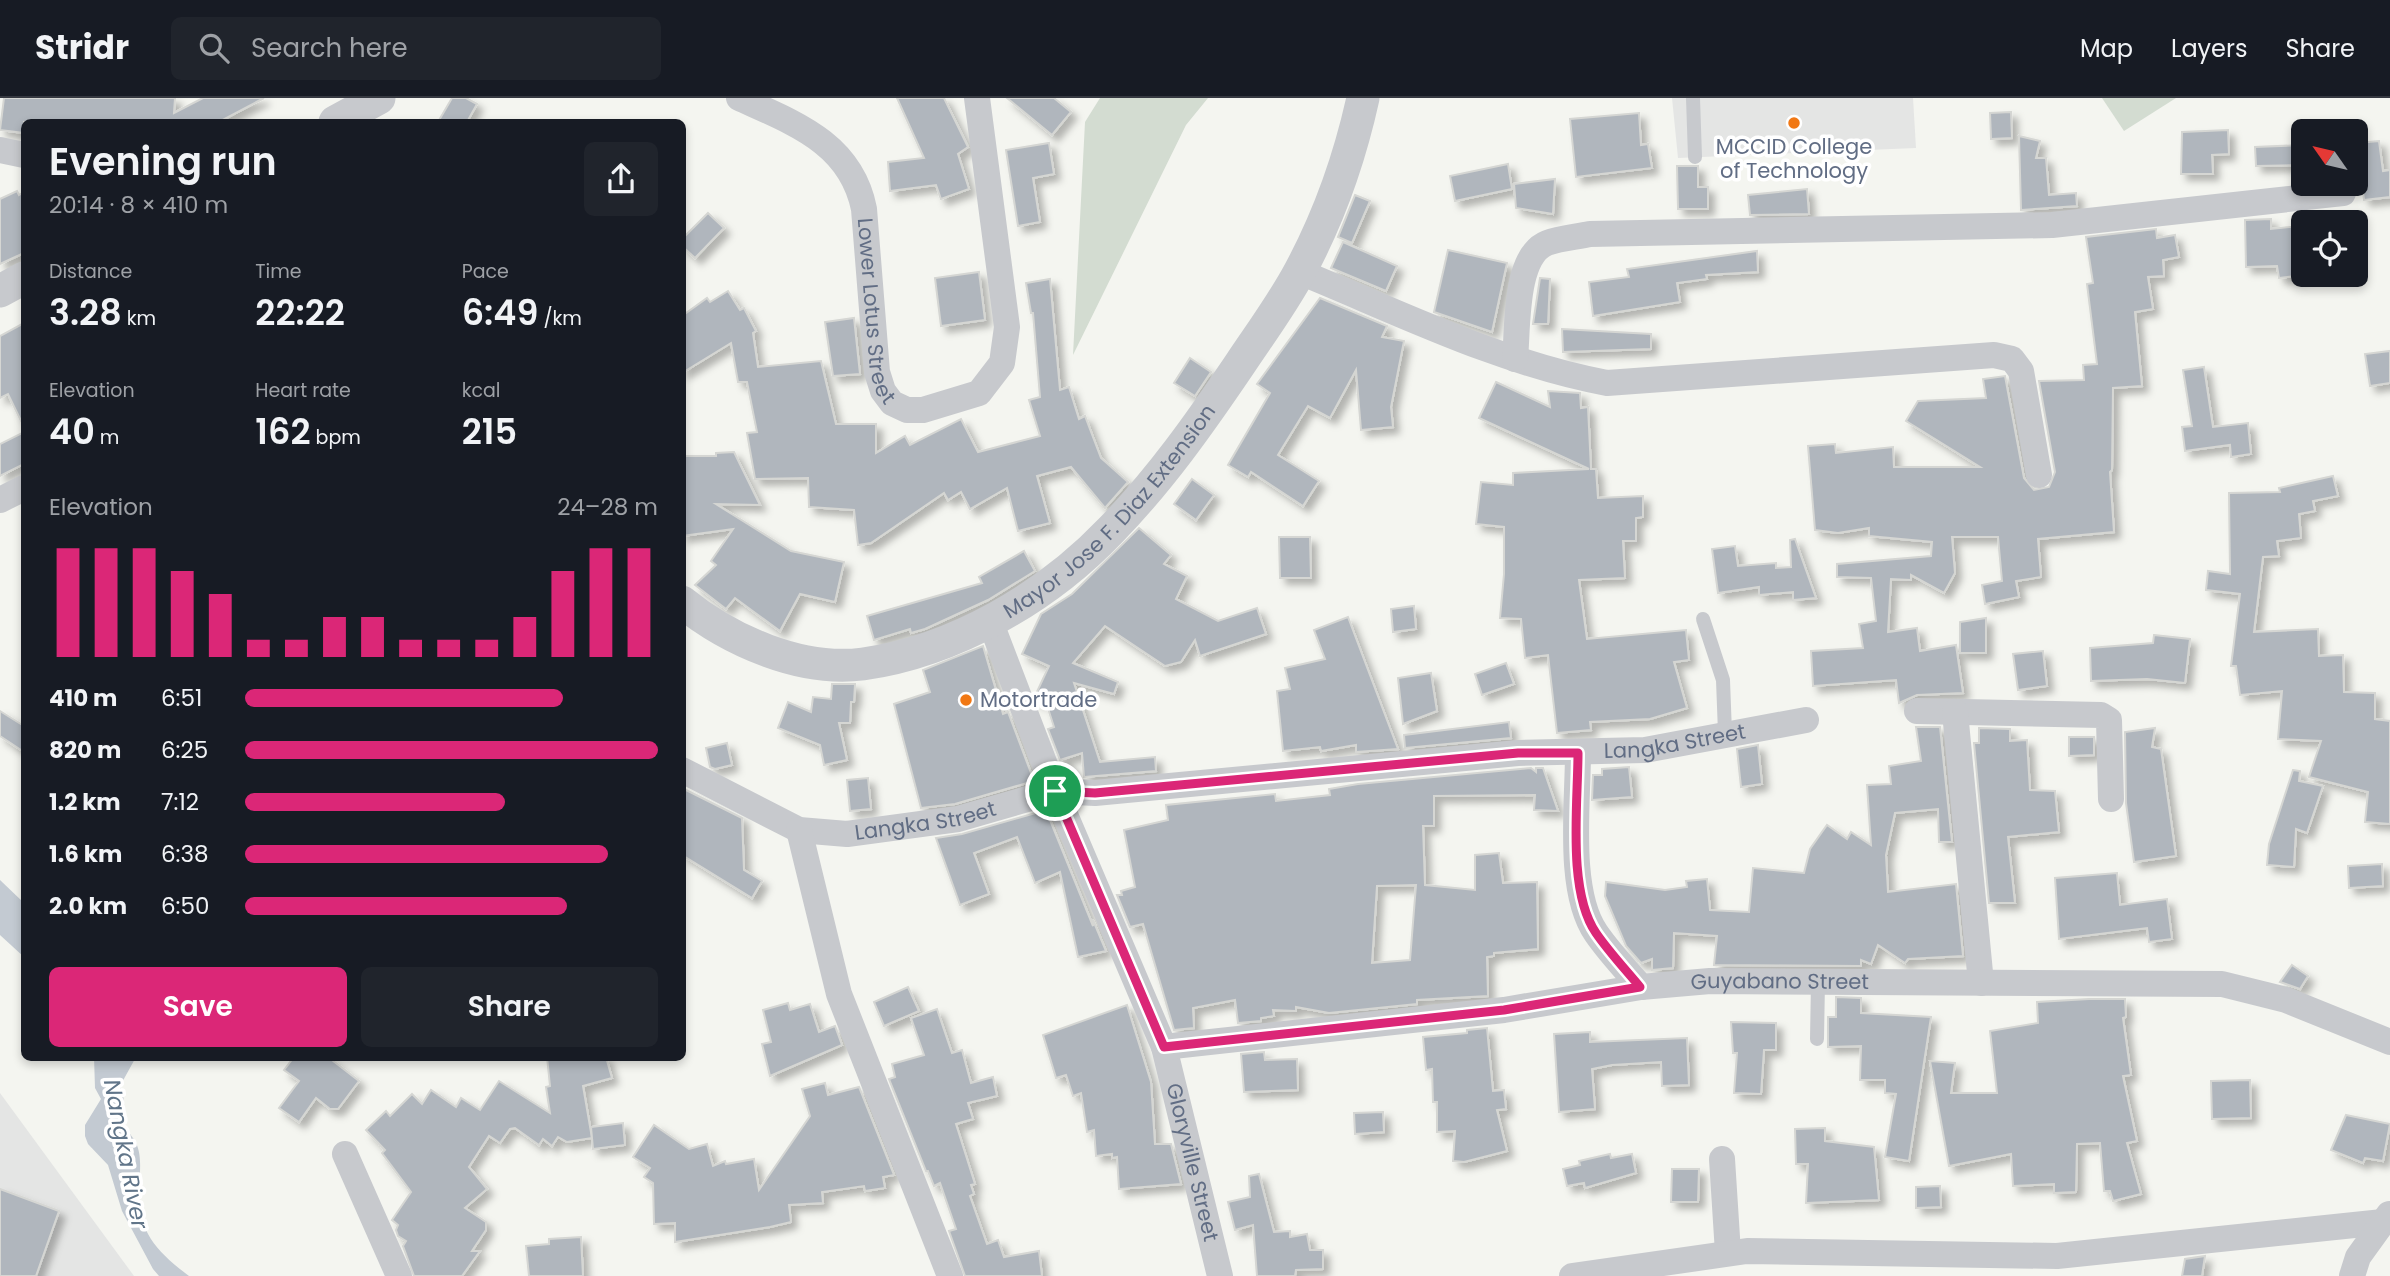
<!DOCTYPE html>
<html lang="en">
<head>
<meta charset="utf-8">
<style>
	body { margin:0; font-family:Poppins,sans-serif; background:#20242c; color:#f1f3f6; height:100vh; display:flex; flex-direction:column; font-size:26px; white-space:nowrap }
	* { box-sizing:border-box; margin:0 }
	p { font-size:23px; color:#9ea1a6 }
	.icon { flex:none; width:38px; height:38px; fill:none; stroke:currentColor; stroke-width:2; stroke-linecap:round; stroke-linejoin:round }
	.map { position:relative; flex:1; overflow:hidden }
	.side { position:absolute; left:21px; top:21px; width:665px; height:942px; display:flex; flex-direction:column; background:#171b24; border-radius:10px; box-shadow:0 4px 10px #0003 }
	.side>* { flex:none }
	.needle { width:46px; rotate:304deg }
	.fabs { position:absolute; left:2291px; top:21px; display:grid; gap:14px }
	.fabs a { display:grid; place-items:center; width:77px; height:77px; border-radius:10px; background:#171b24; box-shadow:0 4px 10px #0003; font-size:35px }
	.pin { position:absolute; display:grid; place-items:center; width:60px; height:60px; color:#fff; margin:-30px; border:4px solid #fff; border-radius:50%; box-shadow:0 2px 7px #0007 }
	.round { display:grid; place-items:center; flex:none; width:74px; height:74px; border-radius:10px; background:#20242c }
	.headline { display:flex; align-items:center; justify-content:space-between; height:119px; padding:0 28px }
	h1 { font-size:38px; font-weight:600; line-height:52px }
	.stats { display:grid; grid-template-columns:repeat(3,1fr); gap:10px; height:119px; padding:7px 28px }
	.stats div { display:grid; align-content:center }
	.stats b { font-size:35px; font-weight:600 }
	.stats small { font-size:19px; font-weight:400 }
	.stats p { font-size:19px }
	.chart { height:196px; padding:14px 28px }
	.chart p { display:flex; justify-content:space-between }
	.chart svg { width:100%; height:126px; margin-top:7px; stroke:#db2777; stroke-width:6 }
	.action { display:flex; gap:14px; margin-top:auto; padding:14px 28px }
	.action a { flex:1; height:80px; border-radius:10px; background:#db2777; color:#fff; font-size:28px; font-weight:600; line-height:80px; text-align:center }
	.action a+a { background:#20242c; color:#f1f3f6 }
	ul { padding:0 28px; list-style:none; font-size:23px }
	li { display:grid; grid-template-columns:112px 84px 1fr; align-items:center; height:52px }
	li i { height:18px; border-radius:9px; background:#db2777 }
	header { display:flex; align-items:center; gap:42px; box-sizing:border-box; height:98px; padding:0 35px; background:#171b24; border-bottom:2px solid #363941 }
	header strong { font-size:33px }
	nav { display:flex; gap:38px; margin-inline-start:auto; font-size:24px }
	.search { width:490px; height:63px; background:#20242c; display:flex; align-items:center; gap:18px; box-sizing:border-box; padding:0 24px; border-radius:10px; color:#9ea1a6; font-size:26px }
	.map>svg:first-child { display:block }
</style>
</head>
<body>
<header>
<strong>Stridr</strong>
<div class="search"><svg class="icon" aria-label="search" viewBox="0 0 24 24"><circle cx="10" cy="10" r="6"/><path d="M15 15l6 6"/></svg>Search here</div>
<nav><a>Map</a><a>Layers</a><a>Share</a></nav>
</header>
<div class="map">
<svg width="2390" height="1178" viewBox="0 0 2390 1178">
	<defs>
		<filter id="shadow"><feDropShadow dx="6" dy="6" stdDeviation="3.5" flood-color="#0004"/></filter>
	</defs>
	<rect width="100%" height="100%" fill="#f4f5f0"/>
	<g fill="#e4e5e4">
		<polygon points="1672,0 1913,0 1916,50 1678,60"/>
		<polygon points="0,995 134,1178 0,1178"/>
	</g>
	<g fill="#d3dcd1">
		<polygon points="1100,0 1208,0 1186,27 1073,257 1085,24"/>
		<polygon points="2102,0 2176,0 2124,33"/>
	</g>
	<g fill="#c3cad2">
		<polygon points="0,782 24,805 24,859 0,837"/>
		<path d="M94,959H136L120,988C127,1002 122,1017 127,1031C129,1036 134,1040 136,1045C142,1057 140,1075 139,1088C136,1132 156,1153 189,1178H159L153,1171L122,1113L108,1067L88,1046L85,1038V1027L101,1001L95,990Z"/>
	</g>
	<g fill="#b0b6bd" stroke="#d5d6d3" stroke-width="2" fill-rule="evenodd" filter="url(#shadow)">
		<polygon points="4,0 175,0 174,15 203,0 264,0 219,24 24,24 24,35 0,32"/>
		<polygon points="452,0 466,0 477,6 467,24 438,24"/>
		<polygon points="897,0 944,0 968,49 958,56 969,91 941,101 936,87 890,93 888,64 924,60"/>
		<polygon points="1007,0 1054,0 1071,14 1052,37"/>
		<polygon points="2011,14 2012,40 1991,41 1990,15"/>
		<polygon points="1639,15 1641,47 1648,46 1652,70 1576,79 1570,21"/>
		<polygon points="2228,32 2229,56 2212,57 2213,76 2181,76 2182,34"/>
		<polygon points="2019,38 2040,43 2036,60 2046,60 2049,97 2076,95 2077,108 2021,112"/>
		<polygon points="2379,43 2383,73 2390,72 2390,99 2364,102 2357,45"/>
		<polygon points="1049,45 1054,76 1033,80 1040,124 1018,128 1006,52"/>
		<polygon points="2303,47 2303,67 2256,68 2255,49"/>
		<polygon points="1508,66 1512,91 1455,103 1450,78"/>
		<polygon points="1677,68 1698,68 1698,89 1708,89 1708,111 1678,111"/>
		<polygon points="1555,81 1553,116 1516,110 1514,86"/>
		<polygon points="1807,91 1809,116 1750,117 1748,97"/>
		<polygon points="17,93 19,97 24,94 24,155 0,166 0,101"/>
		<polygon points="1355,97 1370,103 1352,145 1338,139"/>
		<polygon points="708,115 724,130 695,160 682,148 682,141"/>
		<polygon points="2271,121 2271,131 2299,128 2304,177 2279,180 2277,168 2246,169 2245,122"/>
		<polygon points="2156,131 2157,140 2175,137 2179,159 2163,162 2164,178 2148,179 2153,211 2135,214 2142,288 2113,290 2112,372 2110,374 2114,434 2038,441 2041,479 2016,483 2019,499 1985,506 1982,487 2002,483 1998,439 1952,439 1955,475 1944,495 1911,477 1911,482 1891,481 1888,534 1917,530 1920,553 1956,547 1963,595 1917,597 1899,605 1896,582 1813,588 1811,553 1863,550 1859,526 1876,523 1871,480 1837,479 1837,466 1931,458 1932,444 1869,438 1869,430 1838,435 1815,432 1808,348 1835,346 1836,355 1893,349 1894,369 1980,369 1906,323 1918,303 1986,300 1983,281 2005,278 2024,380 2034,392 2049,389 2055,374 2039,283 2084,282 2083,267 2097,266 2087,186 2093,185 2086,139"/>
		<polygon points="1343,144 1397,168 1386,193 1331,170"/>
		<polygon points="1448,152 1507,165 1492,234 1434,214"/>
		<polygon points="1757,153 1758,174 1706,177 1707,181 1677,185 1680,204 1593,218 1589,184 1629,179 1627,171"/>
		<polygon points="979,174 985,222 941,228 935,180"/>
		<polygon points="1540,180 1550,181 1548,226 1533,226"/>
		<polygon points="1050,181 1060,292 1069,289 1079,321 1085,318 1101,360 1128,384 1105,410 1071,369 1037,378 1050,425 1018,433 1007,390 970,411 961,394 948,402 944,395 871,445 858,447 854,412 809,409 808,380 755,381 747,335 757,334 747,284 738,284 731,245 682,275 682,218 707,200 710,204 728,193 740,212 744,210 756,233 753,235 758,269 821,263 836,326 876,326 876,355 905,338 910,347 961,321 978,354 1040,338 1029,302 1040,299 1033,215 1031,215 1026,185"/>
		<polygon points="1320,200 1387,228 1382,239 1404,243 1391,309 1393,329 1361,332 1356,272 1330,320 1308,308 1278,357 1319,383 1303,408 1251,374 1248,379 1228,367 1270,295 1257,286"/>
		<polygon points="854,220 860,276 833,278 825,224"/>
		<polygon points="24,225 24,329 8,296 0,300 0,238"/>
		<polygon points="1562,231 1651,236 1651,251 1563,254"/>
		<polygon points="2390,253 2390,285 2370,288 2365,256"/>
		<polygon points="1190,260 1211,274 1195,298 1174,285"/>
		<polygon points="2204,269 2213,329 2248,325 2251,356 2231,359 2230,347 2185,353 2182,329 2192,328 2183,272"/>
		<polygon points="1496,284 1550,309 1548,293 1580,295 1581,310 1588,309 1591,371 1596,371 1598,400 1643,398 1643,419 1636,420 1636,443 1623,443 1625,480 1579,482 1587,541 1686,532 1689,562 1674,564 1687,610 1650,621 1590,624 1591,632 1557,635 1548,557 1525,560 1521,521 1500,520 1504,476 1504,429 1476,426 1481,384 1513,387 1513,375 1589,371 1479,320"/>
		<polygon points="24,334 24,366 0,378 0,346"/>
		<polygon points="734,354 760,407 716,406 791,453 844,464 835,504 800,496 780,533 735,500 726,511 695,487 716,467 711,463 733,431 682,438 682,358 716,358 716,355"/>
		<polygon points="2333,378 2338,398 2313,403 2315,413 2299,416 2301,440 2277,443 2279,458 2263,459 2254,534 2318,531 2319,558 2343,557 2344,594 2375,595 2375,621 2390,623 2390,726 2365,724 2368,694 2309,679 2321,643 2278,641 2282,593 2240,597 2236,568 2231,568 2240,496 2206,492 2208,473 2230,476 2229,395 2280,394 2279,390"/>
		<polygon points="1192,381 1214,397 1196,422 1174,406"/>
		<polygon points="1139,430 1171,457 1164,466 1187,478 1176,501 1218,523 1257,510 1266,536 1200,558 1195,542 1181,564 1165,568 1105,528 1073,565 1118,584 1114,596 1074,585 1100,664 1155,659 1156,673 1084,679 1082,655 1060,662 1048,631 1054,629 1044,598 1038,605 1035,598 1049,568 1022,556 1041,516 1072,496"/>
		<polygon points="1279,439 1310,439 1311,480 1280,480"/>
		<polygon points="1795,441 1816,500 1793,502 1793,494 1759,497 1759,489 1718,495 1712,451 1735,448 1738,468 1776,465 1776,470 1791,469 1790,442"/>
		<polygon points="1024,453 1035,473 988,502 925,531 911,535 910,531 874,542 867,518 982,485 979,479"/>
		<polygon points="1414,508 1416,531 1393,534 1391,511"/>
		<polygon points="1348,519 1398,651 1356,654 1356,647 1321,653 1320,649 1283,653 1277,593 1290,591 1285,570 1325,561 1314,532"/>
		<polygon points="1986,520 1986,555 1960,555 1960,524"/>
		<polygon points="2154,537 2190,541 2185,585 2147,581 2091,583 2090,550 2153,545"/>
		<polygon points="983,548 1003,616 1008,614 1034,683 955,706 921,710 894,606 930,594 923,572"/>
		<polygon points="2043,553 2047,588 2018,592 2013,556"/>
		<polygon points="1506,565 1514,586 1482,597 1475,576"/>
		<polygon points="1431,575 1437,613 1403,626 1398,580"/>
		<polygon points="832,586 855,586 854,604 851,604 850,625 839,625 847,662 824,667 820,647 778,630 788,604 811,614 813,599 831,601"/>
		<polygon points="0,613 24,628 24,654 0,638"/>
		<polygon points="1509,624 1511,640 1405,650 1404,637"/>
		<polygon points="1916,629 1940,629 1952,744 1939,744 1938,711 1895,715 1886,757 1888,794 1956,786 1963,858 1908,861 1905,865 1878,847 1871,866 1861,862 1861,868 1714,867 1717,838 1674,835 1673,870 1652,872 1652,861 1641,865 1626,848 1605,798 1606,784 1665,792 1687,789 1686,783 1707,781 1710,812 1749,814 1753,770 1804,775 1810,751 1827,727 1847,741 1851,734 1871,747 1867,687 1891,686 1889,668 1921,663"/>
		<polygon points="1979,630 2010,631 2010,643 2027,642 2030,692 2055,693 2059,734 2008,739 2015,805 1989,805 1974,645 1979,645"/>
		<polygon points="2155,630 2152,649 2161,651 2176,758 2134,764 2126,705 2125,634"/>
		<polygon points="2069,639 2094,639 2094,657 2069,658"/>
		<polygon points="727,645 732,667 715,671 710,669 706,650"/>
		<polygon points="1758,647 1762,686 1741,689 1737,651"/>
		<polygon points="1629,669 1632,699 1592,702 1593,677 1602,677 1602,671"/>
		<path d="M1531,670L1536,674V670H1543L1558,713L1534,712L1535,697L1434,698V728H1423L1425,787L1475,792V757L1499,755L1503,785L1537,784L1538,851L1494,855V858L1487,859L1488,898L1417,902V906L1329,915L1296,909V913L1273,912L1274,918L1261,920V923L1238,925L1235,902L1193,910L1194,930L1174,932L1143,826L1130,829L1117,797H1122L1121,793L1135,789L1124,732L1168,722L1166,707L1275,696L1276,703L1330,697L1329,691L1358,686ZM1416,787L1410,862L1372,865L1377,788Z"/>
		<polygon points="2293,672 2300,673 2299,683 2323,688 2307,735 2296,731 2294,769 2267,767 2269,746"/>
		<polygon points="868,680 871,711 850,713 847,682"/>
		<polygon points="682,690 742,720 744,772 762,783 752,800 682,757"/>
		<polygon points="1046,712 1093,828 1093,822 1106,853 1078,859 1060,774 1035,785 1017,739 974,755 989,796 960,807 936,740 962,736"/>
		<polygon points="2382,766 2383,788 2349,790 2348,768"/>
		<polygon points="2117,775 2120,807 2167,801 2172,841 2149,844 2147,830 2059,841 2055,780"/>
		<polygon points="2292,867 2308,878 2300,891 2280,884"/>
		<polygon points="908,889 919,913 884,928 874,904"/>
		<polygon points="1836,899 1861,900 1861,915 1931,919 1909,1063 1885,1059 1896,996 1885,995 1885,982 1860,982 1861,948 1828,949 1828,919 1836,919"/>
		<polygon points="2089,901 2125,901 2126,919 2123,920 2131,977 2123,978 2137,1043 2127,1045 2141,1096 2113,1103 2110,1093 2104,1093 2100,1045 2077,1046 2076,1094 2054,1095 2054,1086 2013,1088 2011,1056 1949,1068 1930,963 1955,965 1951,995 1997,995 1990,933 2038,925 2037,904"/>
		<polygon points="788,905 790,912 810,906 819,934 835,928 842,947 770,978 762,946 771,944 763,912"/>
		<polygon points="1127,907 1151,984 1155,1046 1171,1046 1181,1086 1119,1091 1117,1059 1112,1060 1112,1056 1096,1058 1094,1032 1087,1034 1081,995 1073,998 1066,977 1056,980 1043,937"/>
		<polygon points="937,911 952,955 962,952 971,985 993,979 997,998 968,1005 973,1021 956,1026 975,1086 971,1087 974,1096 970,1098 987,1146 998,1142 1004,1159 1039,1153 1042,1178 965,1178 949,1133 956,1131 940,1085 934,1088 928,1073 926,1073 889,981 895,979 892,966 924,957 911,920"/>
		<polygon points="1731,924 1776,925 1776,952 1764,952 1761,996 1734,995 1737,955 1733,955"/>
		<polygon points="1487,930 1493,993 1504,992 1506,1011 1497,1012 1507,1053 1464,1064 1453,1063 1455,1033 1437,1034 1437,1004 1433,1004 1432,971 1426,972 1423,939 1467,935 1467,932"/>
		<polygon points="1590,934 1590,944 1687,940 1689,987 1662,988 1661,964 1612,967 1592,971 1595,1011 1559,1014 1554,936"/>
		<polygon points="1264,954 1265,962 1297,961 1298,992 1244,994 1241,956"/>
		<polygon points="294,959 328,959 359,983 338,1011 330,1011 316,1000 299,1024 279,1010 299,983 284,972"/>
		<polygon points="547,959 606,959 612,980 583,988 592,1040 567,1044 558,1039 552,1048 543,1041 539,1047 515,1030 510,1031 500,1045 489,1038 469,1069 487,1091 465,1110 486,1124 486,1132 472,1153 480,1153 462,1178 414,1178 403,1148 406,1143 398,1138 396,1132 398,1127 392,1122 411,1094 382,1055 385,1052 366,1032 386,1013 390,1018 412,996 422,1006 431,992 456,1009 461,1000 480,1012 499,983 550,1015 546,989 550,988"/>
		<polygon points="2250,982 2251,1020 2212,1021 2211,983"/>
		<polygon points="825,985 828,997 859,989 894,1077 883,1079 885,1090 865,1093 864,1088 822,1094 823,1105 789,1107 791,1124 770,1129 675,1144 675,1125 654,1126 653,1085 644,1079 650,1070 633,1059 654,1027 689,1051 707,1046 713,1068 725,1063 726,1066 754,1061 759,1092 810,1018 802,991"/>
		<polygon points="1383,1014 1384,1034 1355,1036 1354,1015"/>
		<polygon points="2346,1017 2390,1026 2383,1063 2365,1060 2363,1065 2331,1052"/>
		<polygon points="623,1025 625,1047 593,1051 591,1029"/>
		<polygon points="1825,1030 1825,1043 1874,1049 1879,1102 1806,1105 1808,1066 1796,1066 1795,1031"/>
		<polygon points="1610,1056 1611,1060 1632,1056 1636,1075 1585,1090 1584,1085 1567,1088 1563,1071 1580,1067 1579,1063"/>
		<polygon points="1672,1071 1699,1071 1698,1104 1671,1104"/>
		<polygon points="1259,1076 1274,1134 1290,1133 1290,1139 1307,1136 1310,1152 1323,1152 1323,1171 1296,1172 1295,1178 1257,1178 1253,1127 1235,1132 1228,1104 1250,1099 1249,1078"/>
		<polygon points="1940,1088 1941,1109 1916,1110 1916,1089"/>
		<polygon points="0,1091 59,1113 36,1178 0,1178"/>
		<polygon points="581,1139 583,1178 529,1178 526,1148 549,1146 549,1141"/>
		<polygon points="2205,1158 2202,1178 2182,1178 2185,1161"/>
	</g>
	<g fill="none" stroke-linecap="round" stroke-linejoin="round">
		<g stroke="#c7c9cd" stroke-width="14">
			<polyline points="1693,0 1695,59"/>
			<polyline points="1703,521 1723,582 1725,635"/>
			<polyline points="1817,941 1818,884"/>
		</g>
		<g stroke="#c7c9cd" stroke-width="26">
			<path id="s1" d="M739,0C794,25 851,45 864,111L877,274L883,293L892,305L907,312H923L979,295L1002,265L1007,229L977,0"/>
			<polyline points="0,52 24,57"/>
			<path d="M1300,174C1400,215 1500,265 1607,285L1994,257L2012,261L2021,273L2039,377"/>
			<path d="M1515,261C1518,231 1514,158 1547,145C1560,140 1576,139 1590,136L2052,127L2343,95"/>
			<polyline points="0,402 24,390"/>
			<path id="s2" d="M990,523L1055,693L1164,949L1220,1178"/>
			<polyline points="1917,613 2101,617 2109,622 2111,701"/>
			<polyline points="1955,614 1981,885"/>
			<path d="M1578,655C1578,705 1567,793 1596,835C1609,854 1626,872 1641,889"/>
			<path id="s3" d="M682,672L799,732L847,736L958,721L1055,693L1095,695L1518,655L1645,652L1806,622"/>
			<polyline points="799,732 839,896 950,1178"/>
			<path id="s4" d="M1164,949L1504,912L1641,889L1710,883L2222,886L2286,902L2390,944"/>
			<polyline points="345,1056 399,1178"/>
			<polyline points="1722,1061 1728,1155"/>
			<polyline points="1572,1178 1747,1153 2057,1158 2383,1124"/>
			<polyline points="2352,1178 2358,1159 2389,1116"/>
		</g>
		<g stroke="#c7c9cd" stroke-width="33">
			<polyline points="335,24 379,0"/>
			<polyline points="0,193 24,180"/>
			<path id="s5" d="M682,504C730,543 801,574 863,566C955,553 1047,499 1110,433C1160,382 1200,325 1240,266C1260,236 1283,205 1300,173C1329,119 1350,59 1363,0"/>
		</g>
	</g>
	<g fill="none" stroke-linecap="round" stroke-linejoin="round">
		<defs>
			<path id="route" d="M1518,655H1578C1578,705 1567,793 1596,835C1609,854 1626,872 1640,889L1504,912L1164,949L1055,693L1095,695Z"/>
		</defs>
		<use href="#route" stroke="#fff" stroke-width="14"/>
		<use href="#route" stroke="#db2777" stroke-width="9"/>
	</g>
	<g fill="#f17814" stroke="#fff" stroke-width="2.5">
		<circle cx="1794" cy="25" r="7"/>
		<circle cx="966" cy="602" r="7"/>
	</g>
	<g text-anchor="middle" stroke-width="7" stroke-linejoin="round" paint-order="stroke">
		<g font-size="21" fill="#616d84" stroke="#fff">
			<text x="1794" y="56">MCCID College<tspan x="1794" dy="24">of Technology</tspan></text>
			<text x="980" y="609" text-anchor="start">Motortrade</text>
		</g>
		<g font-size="21" fill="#616d84" stroke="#fff">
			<text dy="7" stroke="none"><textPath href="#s1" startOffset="278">Lower Lotus Street</textPath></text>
			<text dy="7" stroke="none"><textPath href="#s5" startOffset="495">Mayor Jose F. Diaz Extension</textPath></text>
			<text dy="7" stroke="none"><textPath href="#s3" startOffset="1015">Langka Street</textPath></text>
			<text dy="7" stroke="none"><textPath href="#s3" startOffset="259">Langka Street</textPath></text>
			<text dy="7" stroke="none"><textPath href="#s4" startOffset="620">Guyabano Street</textPath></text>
			<text dy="7" stroke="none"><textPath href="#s2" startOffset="579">Gloryville Street</textPath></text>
		</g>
		<g font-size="23" font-style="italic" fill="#617589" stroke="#fff">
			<text transform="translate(126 1056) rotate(79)" y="8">Nangka River</text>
		</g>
	</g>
</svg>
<div class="fabs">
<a><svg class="needle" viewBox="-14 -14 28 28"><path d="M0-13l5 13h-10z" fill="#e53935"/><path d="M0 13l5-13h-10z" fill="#9ea1a6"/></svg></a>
<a><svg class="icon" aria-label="locate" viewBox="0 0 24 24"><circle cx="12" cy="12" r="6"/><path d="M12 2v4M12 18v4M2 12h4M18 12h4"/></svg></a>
</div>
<div class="pin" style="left:1055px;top:693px;background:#1e9e55"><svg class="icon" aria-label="arrive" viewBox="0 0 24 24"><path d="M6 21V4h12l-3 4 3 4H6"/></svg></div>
<section class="side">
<div class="headline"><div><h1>Evening run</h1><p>20:14 · 8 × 410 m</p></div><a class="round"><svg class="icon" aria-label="share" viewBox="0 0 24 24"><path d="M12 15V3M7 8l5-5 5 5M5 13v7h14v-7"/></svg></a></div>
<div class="stats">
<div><p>Distance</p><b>3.28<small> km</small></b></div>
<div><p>Time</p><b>22:22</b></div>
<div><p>Pace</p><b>6:49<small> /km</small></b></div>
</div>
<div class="stats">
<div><p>Elevation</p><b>40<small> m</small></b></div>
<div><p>Heart rate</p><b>162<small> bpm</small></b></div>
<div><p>kcal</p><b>215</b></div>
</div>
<div class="chart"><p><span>Elevation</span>24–28 m</p>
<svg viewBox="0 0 160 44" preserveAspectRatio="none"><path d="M5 44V6M15 44V6M25 44V6M35 44V14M45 44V22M55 44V38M65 44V38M75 44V30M85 44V30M95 44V38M105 44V38M115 44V38M125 44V30M135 44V14M145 44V6M155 44V6"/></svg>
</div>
<ul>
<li><b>410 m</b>6:51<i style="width:77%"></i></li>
<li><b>820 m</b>6:25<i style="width:100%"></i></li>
<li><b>1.2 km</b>7:12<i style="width:63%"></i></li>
<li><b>1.6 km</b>6:38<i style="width:88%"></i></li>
<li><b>2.0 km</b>6:50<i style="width:78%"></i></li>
</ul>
<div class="action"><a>Save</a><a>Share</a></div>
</section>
</div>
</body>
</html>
